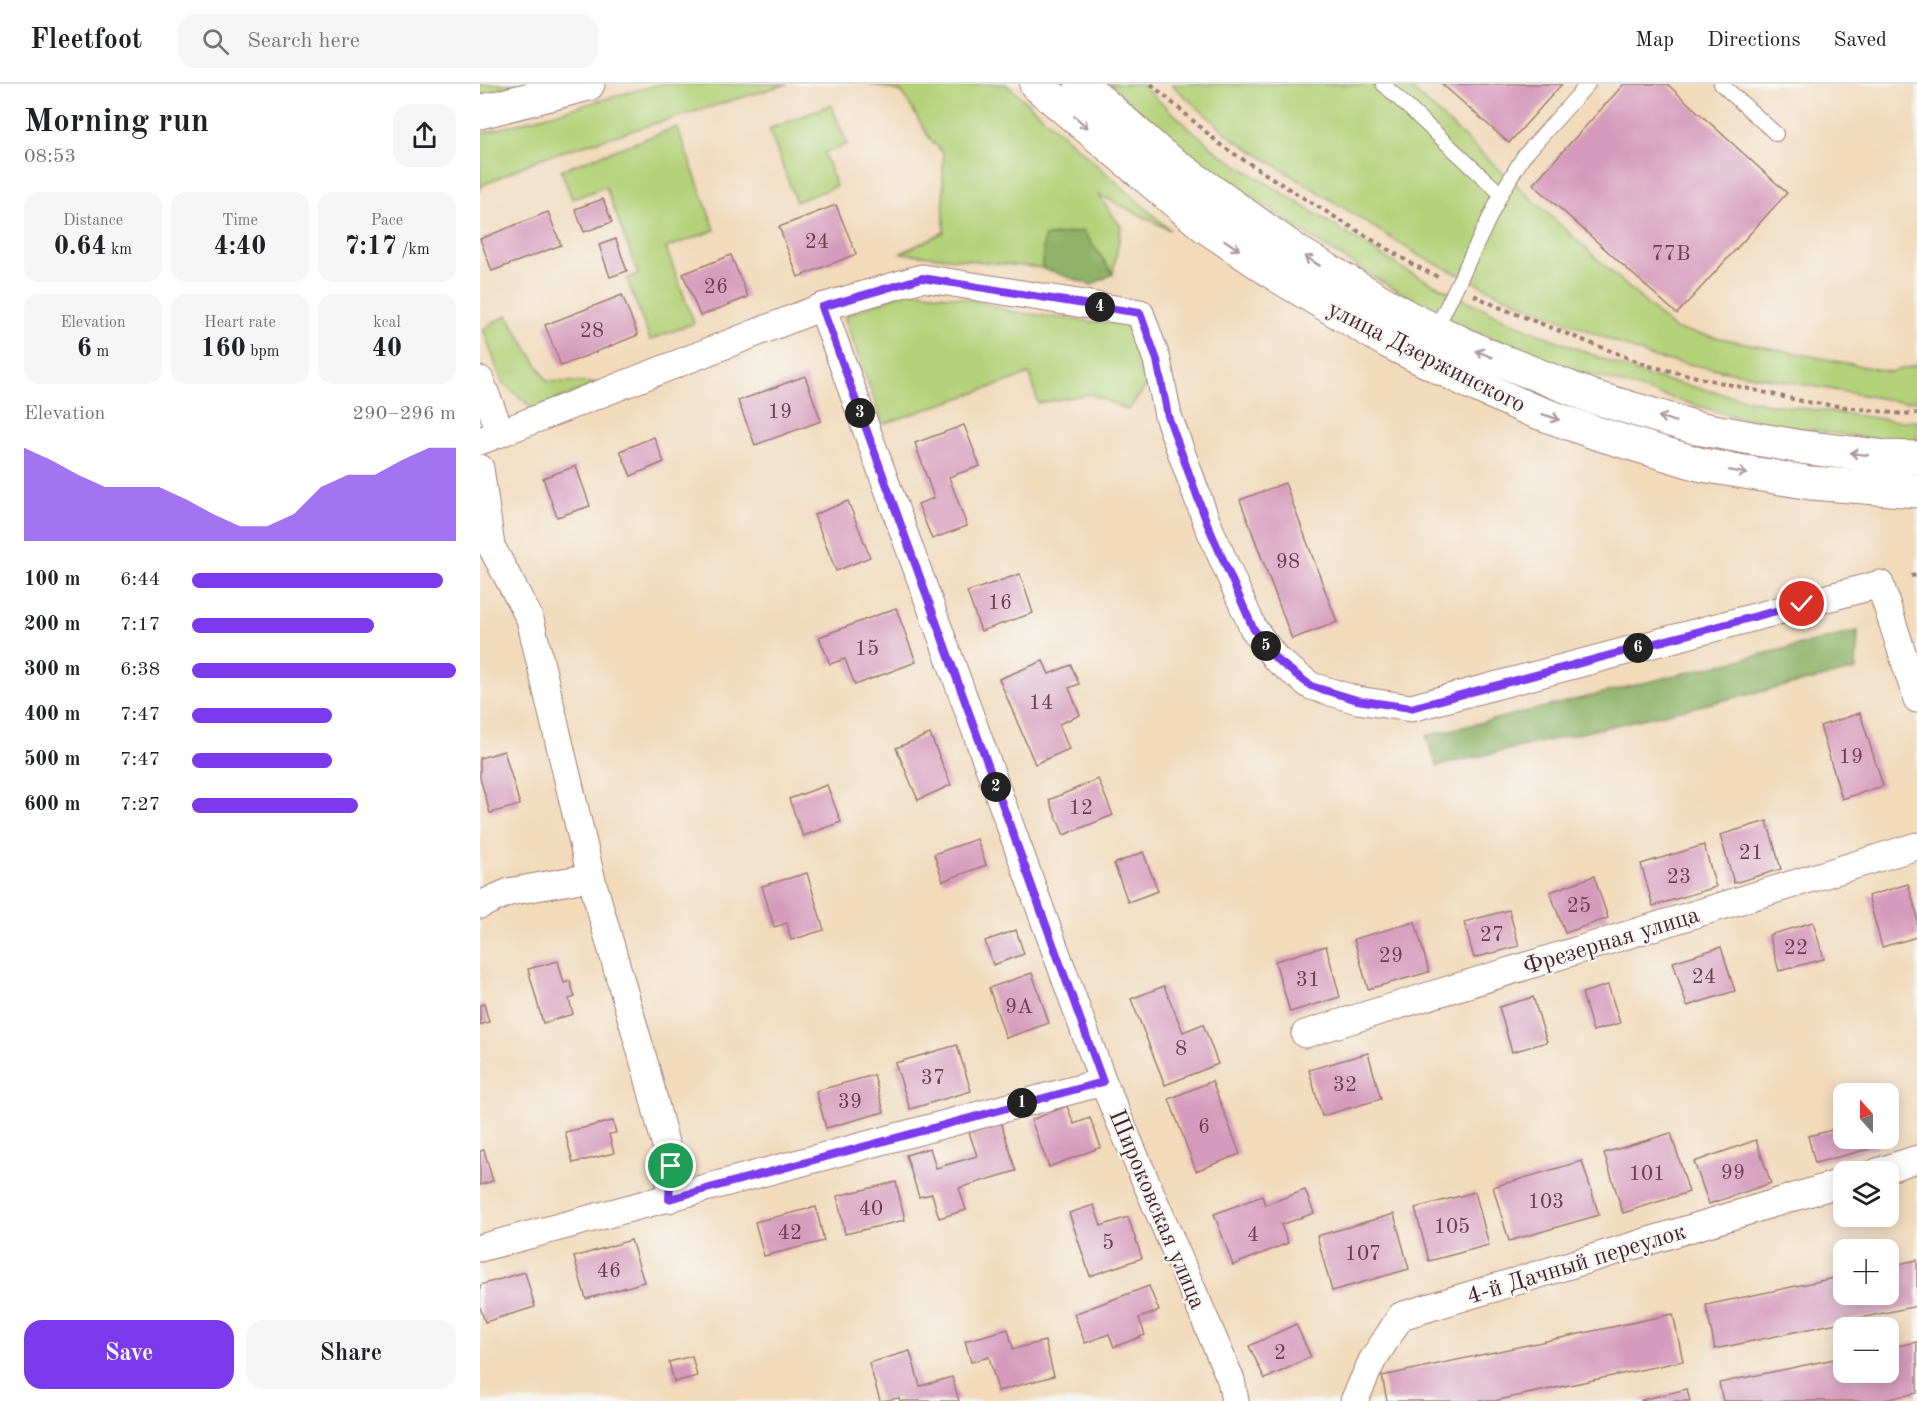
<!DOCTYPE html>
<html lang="en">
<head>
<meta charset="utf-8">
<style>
	body { margin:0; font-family:"Old Standard TT",serif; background:#f6f6f6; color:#202124; height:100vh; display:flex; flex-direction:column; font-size:22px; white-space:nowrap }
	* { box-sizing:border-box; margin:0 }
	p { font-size:20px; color:#757577 }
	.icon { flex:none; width:33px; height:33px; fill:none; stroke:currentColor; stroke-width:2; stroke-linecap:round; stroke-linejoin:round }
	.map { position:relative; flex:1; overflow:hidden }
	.sheet { display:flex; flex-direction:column; background:#fff; width:480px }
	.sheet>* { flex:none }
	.needle { width:39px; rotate:339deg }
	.buttons { position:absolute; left:1353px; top:999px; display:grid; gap:12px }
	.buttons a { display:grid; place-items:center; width:66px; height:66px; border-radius:12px; background:#fff; box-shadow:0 3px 15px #0003; font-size:30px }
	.pin { position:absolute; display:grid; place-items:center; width:51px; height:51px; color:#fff; margin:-26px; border:3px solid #fff; border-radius:50%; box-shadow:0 2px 6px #0007 }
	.km { position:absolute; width:30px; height:30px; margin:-15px; border-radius:50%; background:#222; color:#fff; font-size:16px; line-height:30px; text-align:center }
	.round { display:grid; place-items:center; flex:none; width:63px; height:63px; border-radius:18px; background:#f6f6f6 }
	.summary { display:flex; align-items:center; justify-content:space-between; height:102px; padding:0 24px }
	h1 { font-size:33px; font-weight:800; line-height:45px }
	.metrics { display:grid; grid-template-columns:repeat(3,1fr); gap:9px; height:102px; padding:6px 24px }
	.metrics div { display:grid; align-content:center; border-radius:15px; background:#f6f6f6; text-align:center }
	.metrics b { font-size:26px; font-weight:800 }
	.metrics small { font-size:16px; font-weight:400 }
	.metrics p { font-size:16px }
	.chart { height:168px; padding:12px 24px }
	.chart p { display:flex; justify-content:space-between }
	.chart svg { width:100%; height:108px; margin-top:6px; fill:#7c3aed; opacity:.7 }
	.action { display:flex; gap:12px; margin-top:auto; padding:12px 24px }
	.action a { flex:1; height:69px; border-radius:18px; background:#7c3aed; color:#fff; font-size:24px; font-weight:800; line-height:69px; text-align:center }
	.action a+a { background:#f6f6f6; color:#202124 }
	ul { padding:0 24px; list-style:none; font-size:20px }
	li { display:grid; grid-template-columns:96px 72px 1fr; align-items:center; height:45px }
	li i { height:15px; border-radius:8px; background:#7c3aed }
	header { display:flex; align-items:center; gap:36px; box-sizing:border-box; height:84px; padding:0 30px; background:#fff; border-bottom:2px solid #e0e0e0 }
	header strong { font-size:28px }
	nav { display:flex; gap:33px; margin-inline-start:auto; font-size:21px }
	.search { width:420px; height:54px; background:#f6f6f6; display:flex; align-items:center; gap:15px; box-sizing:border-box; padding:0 21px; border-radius:18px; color:#757577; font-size:22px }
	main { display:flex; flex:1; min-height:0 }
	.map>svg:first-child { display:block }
</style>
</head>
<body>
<header>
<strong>Fleetfoot</strong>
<div class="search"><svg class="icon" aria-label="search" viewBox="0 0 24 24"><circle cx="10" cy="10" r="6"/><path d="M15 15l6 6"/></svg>Search here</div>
<nav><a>Map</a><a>Directions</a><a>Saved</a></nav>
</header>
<main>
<section class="sheet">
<div class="summary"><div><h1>Morning run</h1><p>08:53</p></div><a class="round"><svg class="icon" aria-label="share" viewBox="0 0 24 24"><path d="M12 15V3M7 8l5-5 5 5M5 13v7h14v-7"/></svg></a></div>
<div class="metrics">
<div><p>Distance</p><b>0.64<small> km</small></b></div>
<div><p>Time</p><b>4:40</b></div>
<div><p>Pace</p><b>7:17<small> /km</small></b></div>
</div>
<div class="metrics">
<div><p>Elevation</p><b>6<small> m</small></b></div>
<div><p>Heart rate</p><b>160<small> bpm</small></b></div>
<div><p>kcal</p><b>40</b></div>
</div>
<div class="chart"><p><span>Elevation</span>290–296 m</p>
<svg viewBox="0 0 160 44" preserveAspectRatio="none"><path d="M0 44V6L10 11L20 17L30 22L40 22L50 22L60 27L70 33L80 38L90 38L100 33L110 22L120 17L130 17L140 11L150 6L160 6V44z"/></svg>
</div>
<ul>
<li><b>100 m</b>6:44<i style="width:95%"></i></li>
<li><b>200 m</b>7:17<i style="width:69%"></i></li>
<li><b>300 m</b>6:38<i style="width:100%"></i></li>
<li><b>400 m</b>7:47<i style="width:53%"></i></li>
<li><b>500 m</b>7:47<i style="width:53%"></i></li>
<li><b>600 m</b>7:27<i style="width:63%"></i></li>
</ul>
<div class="action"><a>Save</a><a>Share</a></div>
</section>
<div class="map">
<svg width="1437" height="1317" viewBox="0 0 1437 1317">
	<rect width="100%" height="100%" fill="#f6f6f2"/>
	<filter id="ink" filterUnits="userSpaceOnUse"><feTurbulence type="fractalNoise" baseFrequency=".0167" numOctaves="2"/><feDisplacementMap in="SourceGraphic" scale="12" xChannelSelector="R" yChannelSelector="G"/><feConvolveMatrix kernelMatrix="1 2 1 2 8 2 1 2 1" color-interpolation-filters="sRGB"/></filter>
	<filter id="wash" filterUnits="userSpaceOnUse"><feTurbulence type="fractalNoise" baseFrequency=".008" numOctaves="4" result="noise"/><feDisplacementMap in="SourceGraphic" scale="24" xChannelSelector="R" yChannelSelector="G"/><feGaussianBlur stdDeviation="1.35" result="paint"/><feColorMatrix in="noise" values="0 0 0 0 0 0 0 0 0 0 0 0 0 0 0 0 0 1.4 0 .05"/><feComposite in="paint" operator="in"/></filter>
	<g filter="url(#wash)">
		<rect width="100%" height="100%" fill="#f2dabb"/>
		<g fill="#b3d178" stroke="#7e7852" stroke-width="1.5">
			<polygon points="0,0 43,0 0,12"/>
			<polygon points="179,0 307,0 61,74 1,102 0,107 0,50"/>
			<polygon points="390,0 526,0 690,146 618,110 641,143 633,190 603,147 564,153 562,184 421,169 464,148 463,69 450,55 422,8"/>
			<polygon points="628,0 660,0 737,68 925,186 1037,241 1166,292 1283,319 1417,337 1437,337 1437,357 1411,357 1273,338 1082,282 983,243 897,195 829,152 718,76"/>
			<polygon points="691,0 926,0 1194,245 1411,288 1437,281 1437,316 1422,318 1174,274 1019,210 940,172 752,54"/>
			<polygon points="351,21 367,60 344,69 356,102 316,118 289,45"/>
			<polygon points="197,43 235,146 186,164 214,239 170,256 147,195 158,190 126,103 92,115 81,86"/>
			<polygon points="429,207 484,214 533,228 613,238 647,239 666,303 648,326 611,310 558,319 550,290 403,340 364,232"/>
			<polygon points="27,231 67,297 119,299 53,325 22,298 3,245"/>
		</g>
		<g fill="#8eb368" stroke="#6c694a" stroke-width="1.5">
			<polygon points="603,147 633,190 611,201 562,184 564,153"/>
			<polygon points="1378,547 1376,586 957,682 946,652"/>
		</g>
		<g id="blocks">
			<g fill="#d69bbc">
				<polygon points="962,0 1082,0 1029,59"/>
				<polygon points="1144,0 1187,0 1307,109 1197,230 1053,100"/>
				<polygon points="123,115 132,138 104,148 95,125"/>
				<polygon points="356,121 376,170 318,193 299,143"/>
				<polygon points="68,128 81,161 12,187 0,155"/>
				<polygon points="136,155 147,187 130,193 119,161"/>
				<polygon points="251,171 268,213 220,232 203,190"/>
				<polygon points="142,211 158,251 81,282 65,241"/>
				<polygon points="325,292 341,337 275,361 258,317"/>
				<polygon points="484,341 500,382 469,393 487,442 452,455 438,420 454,414 435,359"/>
				<polygon points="174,353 184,378 151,392 140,367"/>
				<polygon points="96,382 110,422 77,433 63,394"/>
				<polygon points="805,399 857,538 812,555 760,416"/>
				<polygon points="368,417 390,473 356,487 334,431"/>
				<polygon points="540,490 553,529 501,547 487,508"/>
				<polygon points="416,524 436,578 375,601 365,575 350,580 339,553"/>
				<polygon points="563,577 569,590 591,581 599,600 589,604 600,631 579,640 589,665 555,680 519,595"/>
				<polygon points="1380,629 1403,702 1362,715 1340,642"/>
				<polygon points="450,650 471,701 438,716 416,664"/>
				<polygon points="24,667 40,721 10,729 0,694 0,674"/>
				<polygon points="618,695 633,731 584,751 569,716"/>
				<polygon points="347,701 361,738 323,752 309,715"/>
				<polygon points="1287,737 1301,785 1254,799 1240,751"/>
				<polygon points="497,755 506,781 463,797 454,770"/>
				<polygon points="1224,761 1236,803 1173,822 1161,780"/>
				<polygon points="663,768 678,807 648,818 634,780"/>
				<polygon points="327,789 344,846 311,856 307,839 294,843 282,802"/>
				<polygon points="1114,792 1128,834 1085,849 1070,808"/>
				<polygon points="1428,800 1437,830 1437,853 1402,863 1388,812"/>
				<polygon points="1029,826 1039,862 994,874 984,838"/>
				<polygon points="935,838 949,888 888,905 874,855"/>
				<polygon points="1333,838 1344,875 1299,887 1289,851"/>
				<polygon points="536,846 544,870 513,881 505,857"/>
				<polygon points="846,862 860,913 810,928 795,877"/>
				<polygon points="1241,863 1255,907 1207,922 1193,878"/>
				<polygon points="78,877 84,899 90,897 95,913 89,915 93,930 63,939 48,885"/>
				<polygon points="552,889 569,939 526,954 509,904"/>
				<polygon points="1128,901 1140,939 1113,947 1102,909"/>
				<polygon points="684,902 703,948 723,940 738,980 685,1001 651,915"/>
				<polygon points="1053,913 1067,958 1032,968 1019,923"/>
				<polygon points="4,920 9,938 0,941 0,921"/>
				<polygon points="477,961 491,1007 430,1025 415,979"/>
				<polygon points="888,969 901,1015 842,1032 829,986"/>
				<polygon points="394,991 404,1028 346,1044 336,1007"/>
				<polygon points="732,997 760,1070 716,1087 689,1015"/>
				<polygon points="587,1022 594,1040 610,1034 621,1063 569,1083 551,1036"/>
				<polygon points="133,1037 136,1049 129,1050 134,1069 93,1079 85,1048"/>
				<polygon points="521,1038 536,1087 479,1104 486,1126 459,1134 452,1110 439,1113 426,1071 450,1064 456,1084 497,1072 489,1048"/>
				<polygon points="1364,1043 1364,1054 1395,1054 1397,1063 1335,1079 1328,1052"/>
				<polygon points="1191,1049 1209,1108 1143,1129 1124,1069"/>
				<polygon points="1276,1056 1291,1099 1229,1120 1214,1078"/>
				<polygon points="4,1066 13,1097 0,1101 0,1067"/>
				<polygon points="1102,1077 1119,1131 1029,1157 1013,1103"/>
				<polygon points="416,1098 425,1136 365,1150 357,1112"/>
				<polygon points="825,1106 834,1129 801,1141 808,1159 753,1181 734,1130 782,1112 785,1121"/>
				<polygon points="995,1108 1009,1161 949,1177 935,1124"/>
				<polygon points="614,1121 621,1142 648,1133 662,1174 610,1192 589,1129"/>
				<polygon points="336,1123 344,1157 284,1172 275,1138"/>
				<polygon points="914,1130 929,1185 852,1207 837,1152"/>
				<polygon points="151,1156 164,1198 106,1215 94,1173"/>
				<polygon points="1437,1176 1437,1222 1235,1265 1226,1221 1364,1192 1364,1210 1408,1210 1408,1182"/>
				<polygon points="45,1188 55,1223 5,1238 0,1223 0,1201"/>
				<polygon points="669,1202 679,1227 659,1234 665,1251 634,1263 629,1250 605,1259 594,1230"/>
				<polygon points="1193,1230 1203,1277 1014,1317 907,1317 902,1292"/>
				<polygon points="816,1240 831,1273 785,1295 769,1262"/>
				<polygon points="528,1245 533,1265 565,1257 574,1292 518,1307 509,1273 491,1278 485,1257"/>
				<polygon points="1437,1258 1437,1309 1399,1317 1243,1317 1239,1299 1364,1273 1364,1288 1408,1288 1408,1264"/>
				<polygon points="430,1267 440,1302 472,1293 479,1317 420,1317 419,1314 400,1317 389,1279"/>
				<polygon points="212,1272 217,1292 194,1298 189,1278"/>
				<polygon points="1207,1305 1210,1317 1161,1317 1161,1316"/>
			</g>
		</g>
	</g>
	<g filter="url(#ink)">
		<use href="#blocks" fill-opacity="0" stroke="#9e7c73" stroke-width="1.5"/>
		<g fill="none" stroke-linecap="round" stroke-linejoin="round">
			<defs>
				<g id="lane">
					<polyline points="903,0 1021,110"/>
					<polyline points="1241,0 1296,50"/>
					<polyline points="955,247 1021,110 1043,73 1108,0"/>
				</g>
				<g id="street">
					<polyline points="342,223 623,998 751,1296 755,1317"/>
					<polyline points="0,296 21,349"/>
					<polyline points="0,357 342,223 442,194 660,229 677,276 688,332 727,439 773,544 796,575 831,602 877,616 931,624 1400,500 1437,615"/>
					<polyline points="0,384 11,462 50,535 111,793 166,985 191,1082 189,1115"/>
					<polyline points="0,821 29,808 111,793"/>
					<polyline points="825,950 1437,762"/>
					<polyline points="1397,1088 1437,1075"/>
					<polyline points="0,1164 623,998"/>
					<polyline points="874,1317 892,1277 921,1232 1364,1098"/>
				</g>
				<polyline id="secondary" points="0,28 108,0"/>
				<g id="highway">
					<polyline points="556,0 725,142 800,193 907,257 987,297 1049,325 1116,349 1222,381 1331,399 1437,407"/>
					<polyline points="601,0 681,71 817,168 929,234 1002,269 1113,313 1217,344 1321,363 1405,373 1437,374"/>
				</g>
			</defs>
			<use href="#lane" stroke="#9e7c73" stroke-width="16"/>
			<use href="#street" stroke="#9e7c73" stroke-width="29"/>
			<use href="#secondary" stroke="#9e7c73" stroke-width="35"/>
			<use href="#highway" stroke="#9e7c73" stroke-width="35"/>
			<g stroke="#9e7c73" stroke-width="4" stroke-dasharray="4.5 4.5" stroke-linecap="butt">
				<polyline points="671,0 742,62 809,105 932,180 958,193"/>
				<polyline points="994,211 1016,222 1169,282 1326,318 1422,330 1437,329"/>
				<polyline points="1431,492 1437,491"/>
			</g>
			<use href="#lane" stroke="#fff" stroke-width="14"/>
			<use href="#street" stroke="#fff" stroke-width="27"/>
			<use href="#secondary" stroke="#fff" stroke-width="33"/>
			<use href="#highway" stroke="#fff" stroke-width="33"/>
		</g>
		<defs><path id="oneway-shaft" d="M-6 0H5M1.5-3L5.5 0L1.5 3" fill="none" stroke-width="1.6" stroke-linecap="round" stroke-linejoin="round" transform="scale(1.5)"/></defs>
		<g stroke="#ae9aa0">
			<use href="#oneway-shaft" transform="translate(601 38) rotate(41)"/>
			<use href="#oneway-shaft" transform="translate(752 161) rotate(34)"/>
			<use href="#oneway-shaft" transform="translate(832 177) rotate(-149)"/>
			<use href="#oneway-shaft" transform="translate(1004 270) rotate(-157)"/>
			<use href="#oneway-shaft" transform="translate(1071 333) rotate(19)"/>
			<use href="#oneway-shaft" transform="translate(1187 335) rotate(-163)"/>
			<use href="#oneway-shaft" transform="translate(1379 370) rotate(-173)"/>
			<use href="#oneway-shaft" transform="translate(1258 388) rotate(11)"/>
		</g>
	</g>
	<g fill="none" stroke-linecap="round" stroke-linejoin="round" filter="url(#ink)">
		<defs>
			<polyline id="route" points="191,1082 189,1115 623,998 342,223 442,194 660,229 677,276 688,332 727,439 773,544 796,575 831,602 877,616 931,624 1322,520"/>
		</defs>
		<use href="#route" stroke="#fff" stroke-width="12"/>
		<use href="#route" stroke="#7c3aed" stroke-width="8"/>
	</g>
	<g text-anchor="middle" stroke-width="4.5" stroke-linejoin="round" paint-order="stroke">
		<g font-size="21" fill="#6d3e4f">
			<text x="337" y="164">24</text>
			<text x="1191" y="176">77В</text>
			<text x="236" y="209">26</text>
			<text x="112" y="253">28</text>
			<text x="300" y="334">19</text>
			<text x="808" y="484">98</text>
			<text x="520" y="525">16</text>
			<text x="387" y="571">15</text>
			<text x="561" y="625">14</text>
			<text x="1371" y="679">19</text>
			<text x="601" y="730">12</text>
			<text x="1271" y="775">21</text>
			<text x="1199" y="799">23</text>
			<text x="1099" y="828">25</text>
			<text x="1012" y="857">27</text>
			<text x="1316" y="870">22</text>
			<text x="911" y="878">29</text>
			<text x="1224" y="899">24</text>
			<text x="828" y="902">31</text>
			<text x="539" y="929">9А</text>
			<text x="701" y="971">8</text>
			<text x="453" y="1000">37</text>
			<text x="865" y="1007">32</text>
			<text x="370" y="1024">39</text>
			<text x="724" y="1049">6</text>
			<text x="1253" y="1095">99</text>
			<text x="1167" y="1096">101</text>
			<text x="1066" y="1124">103</text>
			<text x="391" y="1131">40</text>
			<text x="972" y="1149">105</text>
			<text x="310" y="1155">42</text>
			<text x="773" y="1157">4</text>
			<text x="628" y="1165">5</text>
			<text x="883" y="1176">107</text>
			<text x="129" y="1193">46</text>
			<text x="800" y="1275">2</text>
		</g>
		<g font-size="24" fill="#4a1f2b" stroke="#f6f6f2">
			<text transform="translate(947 272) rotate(27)" y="8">улица Дзержинского</text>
			<text transform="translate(1131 856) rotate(-17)" y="8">Фрезерная улица</text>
			<text transform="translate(678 1125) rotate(67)" y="8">Широковская улица</text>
			<text transform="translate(1096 1179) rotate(-17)" y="8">4-й Дачный переулок</text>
		</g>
	</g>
</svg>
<div class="buttons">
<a><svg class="needle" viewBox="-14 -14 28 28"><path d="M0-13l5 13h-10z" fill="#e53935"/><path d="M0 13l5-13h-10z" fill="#757577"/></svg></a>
<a><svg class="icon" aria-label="layers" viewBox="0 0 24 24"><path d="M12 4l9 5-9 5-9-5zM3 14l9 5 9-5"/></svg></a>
<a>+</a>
<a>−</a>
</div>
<div class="pin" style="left:191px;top:1082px;background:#1e9e55"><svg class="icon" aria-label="arrive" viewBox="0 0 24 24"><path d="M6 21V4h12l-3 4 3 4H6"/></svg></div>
<div class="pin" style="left:1322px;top:520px;background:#d93025"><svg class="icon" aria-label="check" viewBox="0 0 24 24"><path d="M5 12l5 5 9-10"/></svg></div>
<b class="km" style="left:542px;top:1019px">1</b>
<b class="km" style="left:516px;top:703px">2</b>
<b class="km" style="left:380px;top:329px">3</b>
<b class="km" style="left:620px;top:223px">4</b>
<b class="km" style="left:786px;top:562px">5</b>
<b class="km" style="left:1158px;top:564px">6</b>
</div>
</main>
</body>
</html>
